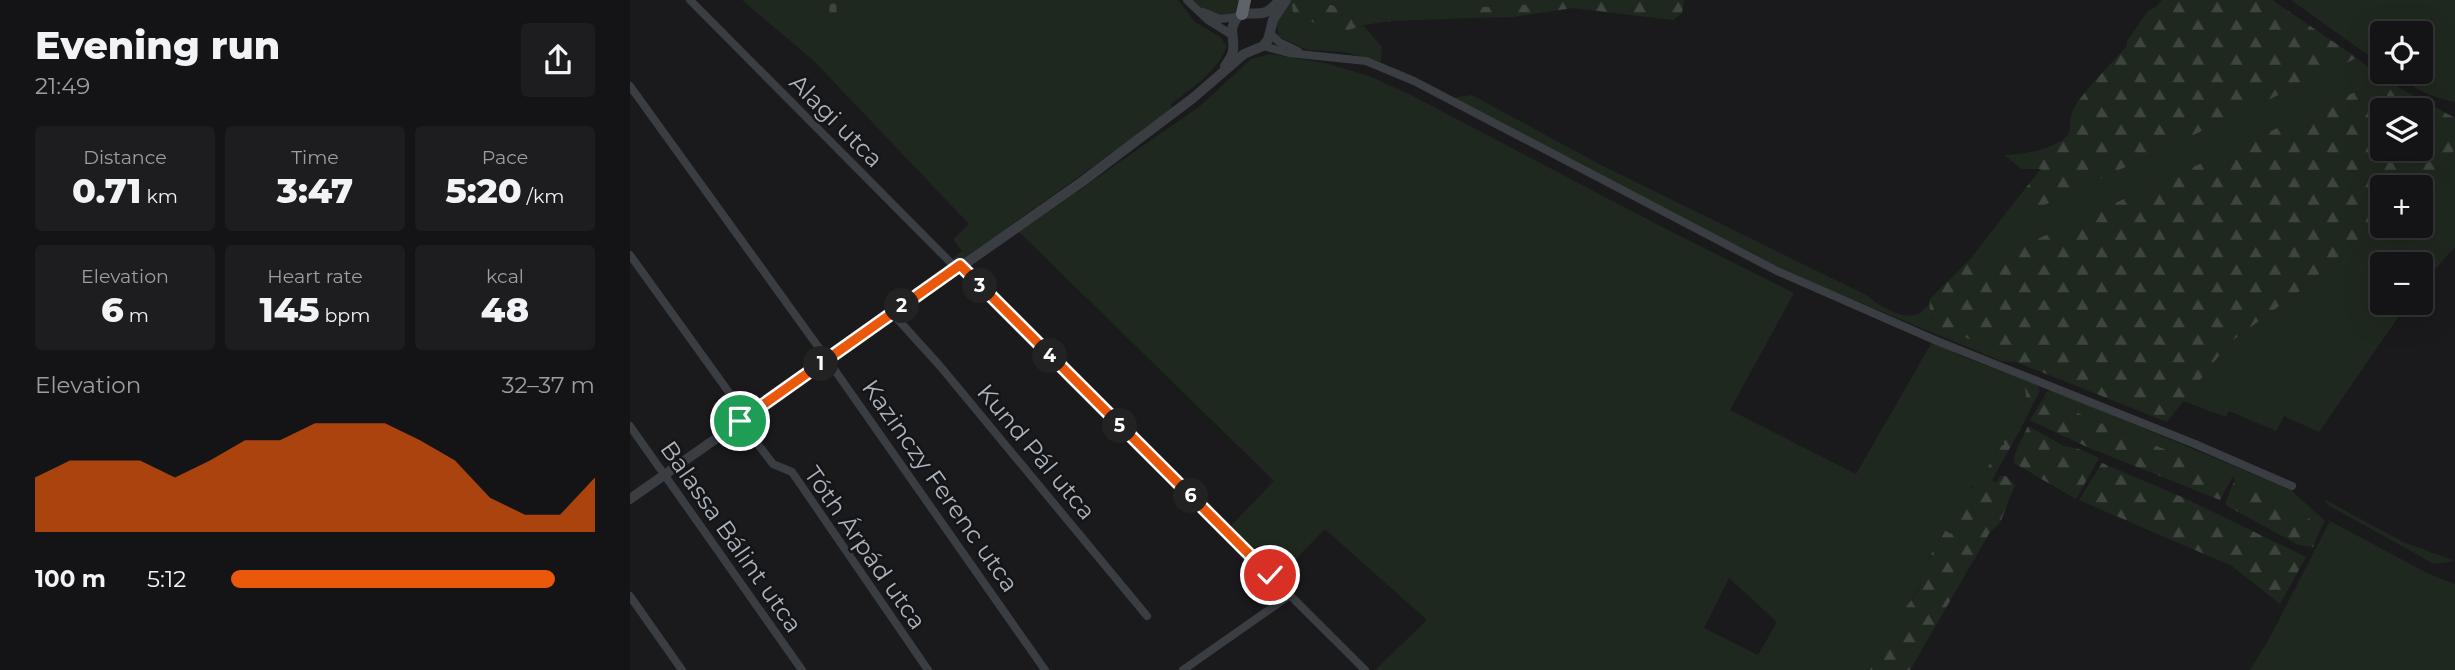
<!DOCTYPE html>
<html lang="en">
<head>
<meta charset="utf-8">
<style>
	body { margin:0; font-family:Montserrat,sans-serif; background:#1d1d1f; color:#f1f3f6; height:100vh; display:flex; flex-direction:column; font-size:26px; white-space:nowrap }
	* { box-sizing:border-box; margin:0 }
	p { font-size:23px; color:#9d9ea1 }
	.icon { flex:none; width:38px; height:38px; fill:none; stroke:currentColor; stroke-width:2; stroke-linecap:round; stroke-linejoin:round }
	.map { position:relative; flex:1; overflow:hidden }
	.panel { display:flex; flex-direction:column; background:#141416; width:630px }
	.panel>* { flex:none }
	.tools { position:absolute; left:1740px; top:21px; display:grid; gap:14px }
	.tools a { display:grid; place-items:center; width:63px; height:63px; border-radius:7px; background:#141416; box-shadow:0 7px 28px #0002,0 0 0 2px #333335; font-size:35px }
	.pin { position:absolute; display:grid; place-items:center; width:60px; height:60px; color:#fff; margin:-30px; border:4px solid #fff; border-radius:50%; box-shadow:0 2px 7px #0007 }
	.km { position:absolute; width:35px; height:35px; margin:-18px; border-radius:50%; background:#222; color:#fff; font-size:19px; line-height:35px; text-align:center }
	.round { display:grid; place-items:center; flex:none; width:74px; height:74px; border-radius:7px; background:#1d1d1f }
	.overview { display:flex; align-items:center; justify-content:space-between; height:119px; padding:0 35px }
	h1 { font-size:38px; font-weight:800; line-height:52px }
	.figures { display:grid; grid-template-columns:repeat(3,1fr); gap:10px; height:119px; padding:7px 35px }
	.figures div { display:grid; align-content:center; border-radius:7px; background:#1d1d1f; text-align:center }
	.figures b { font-size:35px; font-weight:800 }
	.figures small { font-size:19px; font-weight:400 }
	.figures p { font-size:19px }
	.chart { height:196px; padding:14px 35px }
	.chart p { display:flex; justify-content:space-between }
	.chart svg { width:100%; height:126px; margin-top:7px; fill:#ea580c; opacity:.7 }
	ul { padding:0 35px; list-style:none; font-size:23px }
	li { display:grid; grid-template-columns:112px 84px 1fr; align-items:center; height:52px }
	li i { height:18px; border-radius:9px; background:#ea580c }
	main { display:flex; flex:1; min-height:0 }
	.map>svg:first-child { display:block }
</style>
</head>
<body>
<main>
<section class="panel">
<div class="overview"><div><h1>Evening run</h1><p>21:49</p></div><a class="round"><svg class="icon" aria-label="share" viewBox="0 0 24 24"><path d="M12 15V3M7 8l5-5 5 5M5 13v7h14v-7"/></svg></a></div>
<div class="figures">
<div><p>Distance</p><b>0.71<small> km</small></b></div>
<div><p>Time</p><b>3:47</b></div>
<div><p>Pace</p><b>5:20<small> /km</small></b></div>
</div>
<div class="figures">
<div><p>Elevation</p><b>6<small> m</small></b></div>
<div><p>Heart rate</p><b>145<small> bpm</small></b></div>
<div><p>kcal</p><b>48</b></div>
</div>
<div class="chart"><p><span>Elevation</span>32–37 m</p>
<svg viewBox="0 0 160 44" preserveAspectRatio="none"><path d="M0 44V25L10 19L20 19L30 19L40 25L50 19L60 12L70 12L80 6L90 6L100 6L110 12L120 19L130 32L140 38L150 38L160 25V44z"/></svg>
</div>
<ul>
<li><b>100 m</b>5:12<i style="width:89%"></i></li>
</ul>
</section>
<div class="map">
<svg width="1825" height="670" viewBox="0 0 1825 670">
	<defs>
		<pattern id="forest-firs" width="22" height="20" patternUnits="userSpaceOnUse" patternTransform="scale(1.75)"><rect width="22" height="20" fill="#1f281f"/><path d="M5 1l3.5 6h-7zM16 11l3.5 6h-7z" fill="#3d453e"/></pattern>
		<pattern id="cemetery-stones" width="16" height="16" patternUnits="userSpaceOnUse" patternTransform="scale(1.75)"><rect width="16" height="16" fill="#1f281f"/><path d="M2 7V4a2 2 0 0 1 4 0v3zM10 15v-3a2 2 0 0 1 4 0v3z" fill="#3d453e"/></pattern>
	</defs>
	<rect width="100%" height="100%" fill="#1a1a1d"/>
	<g fill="#1f281f" fill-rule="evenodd">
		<path d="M112,0H183L207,21L227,0H548L565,22L590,37L597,46C587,72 562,88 541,104V111L328,263L321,260L332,251L323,239L339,224L184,61Z"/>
		<path d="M561,0H610L608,12C593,24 573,10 561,0Z"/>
		<polygon points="661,0 672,0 662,4 708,34 733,25 752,47 751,62 715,52 678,50 651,38 648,35 647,23"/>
		<polygon points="682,0 925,0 885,6 846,7 842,18 761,21"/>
		<path d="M1661,0H1825V102C1801,98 1780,86 1761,72H1790V33H1752V65Z"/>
		<path d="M640,54L695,63L739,76L779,94L1038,230L1164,293L1100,410L1226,474L1302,342L1334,357L1402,383L1395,389L1397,405L1401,408L1391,428L1384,426L1379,427L1375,445H1371L1346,487H1341L1332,518L1325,521L1321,534L1314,530L1292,572L1290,587L1268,618L1265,633L1260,642L1262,648L1240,670H745L797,620L695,529L647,578L598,529L644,481L389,232L570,106L621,59ZM1099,578L1147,622L1128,655L1074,628Z"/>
		<polygon points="1727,58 1753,79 1358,262 1341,258 1383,204 1398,213"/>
		<path d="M842,95L969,164L1238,296C1247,305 1272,319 1285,315C1290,314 1294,308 1299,305L1303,320L1381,357L1386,362L1371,361L1146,268L820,98Z"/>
		<polygon points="1825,150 1825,247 1790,286 1790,264 1752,264 1752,303 1778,303 1689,432 1654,416 1646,431 1599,411 1596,417 1553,401 1599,343 1674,288 1752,218 1752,226 1790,226 1790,187 1786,187"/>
		<polygon points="1422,390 1661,490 1695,521 1691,528 1664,507 1608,494 1603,476 1491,432 1421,401 1413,399 1416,392"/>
		<polygon points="1694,499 1773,542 1825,561 1804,564 1698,505"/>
		<polygon points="1700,521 1797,573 1825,584 1825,670 1620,670 1639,639"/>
	</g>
	<g fill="url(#forest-firs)" fill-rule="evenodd">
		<polygon points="672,0 682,0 761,21 733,25 708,34 663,13 662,4"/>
		<polygon points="925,0 1054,0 1052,13 1043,20 943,8 883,17 842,18 845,7 885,6"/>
		<path d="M1532,0H1642L1727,58L1398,213L1383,204L1411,169H1392L1374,155C1392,155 1415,151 1431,141C1444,134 1438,124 1442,113C1446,98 1485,60 1497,46V41L1518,11L1526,7Z"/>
		<path d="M1753,79L1825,118V150L1786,187H1752V218L1674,288L1599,343L1537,422L1386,362L1381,357L1309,326C1302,319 1298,310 1300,299L1341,258L1358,262ZM1752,110H1790V149H1752Z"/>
		<polygon points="1402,383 1408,386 1410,391 1401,408 1397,405 1395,388"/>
		<polygon points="1413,399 1421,401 1491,432 1603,476 1590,500 1457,447 1400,420"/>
		<polygon points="1384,426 1391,428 1362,480 1366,483 1370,476 1376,476 1385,485 1370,523 1360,532 1280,670 1240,670 1250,652 1261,648 1259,642 1265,633 1268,618 1290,588 1292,572 1314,530 1321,534 1325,522 1321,520 1328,513 1333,517 1331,494 1335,489 1346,487 1371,445 1374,445 1374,433 1379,427"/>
		<polygon points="1398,426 1434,446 1449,449 1469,458 1446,499 1384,463 1385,453"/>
		<polygon points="1472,463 1552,497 1676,557 1650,604 1602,566 1449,500"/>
		<polygon points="1604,482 1608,494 1632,492 1664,507 1691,528 1683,547 1669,545 1597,506 1596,501"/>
	</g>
	<polygon fill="url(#cemetery-stones)" points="183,0 227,0 207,21"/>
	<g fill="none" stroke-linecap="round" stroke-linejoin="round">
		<g stroke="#3a3d42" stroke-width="8">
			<polyline points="60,0 326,268"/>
			<polyline points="557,0 578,20 602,35"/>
			<polyline points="573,12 590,19 608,17"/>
			<polyline points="640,33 649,42 668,51"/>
			<polyline points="633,46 659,53 736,61 784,81 1147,271 1307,341 1565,444 1662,486"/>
			<polyline points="0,86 197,359 415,670"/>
			<polyline points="0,255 116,416"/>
			<polyline points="330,266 735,670"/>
			<polyline points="262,313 310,366 517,616"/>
			<polyline points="110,421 143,464 162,472 298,670"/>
			<polyline points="0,426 172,670"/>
			<polyline points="0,596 52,670"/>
			<polyline points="553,670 660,595"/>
		</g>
		<g stroke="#3a3d42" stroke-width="10">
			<path d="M595,66C607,50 603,46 602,29C609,4 621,18 636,12C641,10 646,4 650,0"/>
			<polyline points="0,499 453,181 563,98 614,54 633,46 638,40 643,20 656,0"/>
		</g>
		<polyline stroke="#5e626a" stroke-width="12" points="612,14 615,0"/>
	</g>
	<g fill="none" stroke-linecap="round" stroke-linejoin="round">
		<defs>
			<polyline id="route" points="110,421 330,265 640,575"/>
		</defs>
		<use href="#route" stroke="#fff" stroke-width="14"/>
		<use href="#route" stroke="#ea580c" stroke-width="9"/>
	</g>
	<g text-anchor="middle" stroke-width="5" stroke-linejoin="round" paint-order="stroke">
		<g font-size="24" fill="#abb3bd" stroke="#151518">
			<text transform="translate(206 121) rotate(45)" y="8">Alagi utca</text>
			<text transform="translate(406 452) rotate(50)" y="8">Kund Pál utca</text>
			<text transform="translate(310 486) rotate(55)" y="8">Kazinczy Ferenc utca</text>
			<text transform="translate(101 537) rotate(55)" y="8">Balassa Bálint utca</text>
			<text transform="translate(235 548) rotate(55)" y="8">Tóth Árpád utca</text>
		</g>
	</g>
</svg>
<div class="tools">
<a><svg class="icon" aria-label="locate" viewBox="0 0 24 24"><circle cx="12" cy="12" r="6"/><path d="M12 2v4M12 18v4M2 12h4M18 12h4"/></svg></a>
<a><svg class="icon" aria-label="layers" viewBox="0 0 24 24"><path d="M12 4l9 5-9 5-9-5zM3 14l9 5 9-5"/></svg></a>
<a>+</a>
<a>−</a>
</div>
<div class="pin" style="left:110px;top:421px;background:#1e9e55"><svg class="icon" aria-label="arrive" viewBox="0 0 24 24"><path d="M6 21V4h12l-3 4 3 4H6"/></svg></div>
<div class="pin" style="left:640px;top:575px;background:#d93025"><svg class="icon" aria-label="check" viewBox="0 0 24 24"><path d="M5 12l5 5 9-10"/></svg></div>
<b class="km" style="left:191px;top:364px">1</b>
<b class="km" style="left:272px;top:306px">2</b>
<b class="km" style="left:350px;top:286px">3</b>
<b class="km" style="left:420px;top:356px">4</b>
<b class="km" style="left:490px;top:426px">5</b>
<b class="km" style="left:561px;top:496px">6</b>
</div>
</main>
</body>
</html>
